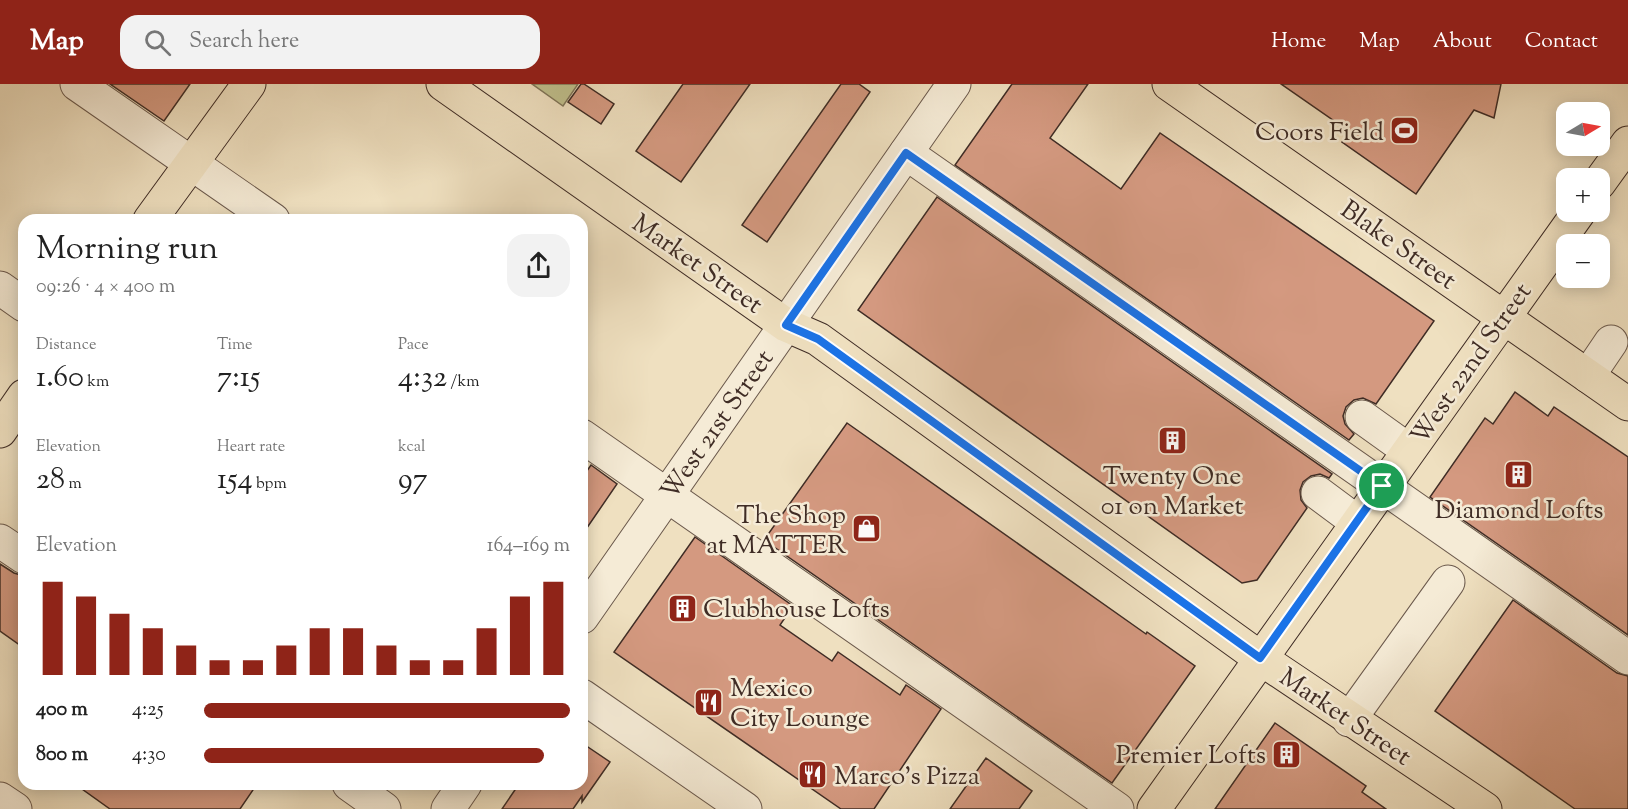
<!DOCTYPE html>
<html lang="en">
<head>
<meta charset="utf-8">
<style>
	body { margin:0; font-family:"Sorts Mill Goudy",serif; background:#f2f2f2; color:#222; height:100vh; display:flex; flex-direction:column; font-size:22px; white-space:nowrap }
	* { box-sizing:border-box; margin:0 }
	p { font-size:20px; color:#767676 }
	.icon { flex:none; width:33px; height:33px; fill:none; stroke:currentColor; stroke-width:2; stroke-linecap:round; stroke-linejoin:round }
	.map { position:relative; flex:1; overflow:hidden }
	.sheet { position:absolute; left:18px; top:130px; width:570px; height:576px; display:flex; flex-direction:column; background:#fff; border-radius:18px; box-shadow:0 3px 15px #0003 }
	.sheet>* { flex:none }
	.needle { width:39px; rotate:80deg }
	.buttons { position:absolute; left:1556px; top:18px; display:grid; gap:12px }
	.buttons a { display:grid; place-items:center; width:54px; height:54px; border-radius:12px; background:#fff; box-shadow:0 3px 15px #0003; font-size:30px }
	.pin { position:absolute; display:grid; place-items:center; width:51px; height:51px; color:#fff; margin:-26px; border:3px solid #fff; border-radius:50%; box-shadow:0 2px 6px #0007 }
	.round { display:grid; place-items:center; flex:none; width:63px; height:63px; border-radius:18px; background:#f2f2f2 }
	.summary { display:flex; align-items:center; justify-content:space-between; height:102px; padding:0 18px }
	h1 { font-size:33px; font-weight:600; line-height:45px }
	.metrics { display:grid; grid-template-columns:repeat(3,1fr); gap:9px; height:102px; padding:6px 18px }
	.metrics div { display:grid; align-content:center }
	.metrics b { font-size:30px; font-weight:600 }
	.metrics small { font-size:16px; font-weight:400 }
	.metrics p { font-size:16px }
	.chart { height:168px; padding:12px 18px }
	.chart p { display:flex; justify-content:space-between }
	.chart svg { width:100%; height:108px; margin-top:6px; stroke:#8f2418; stroke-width:6 }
	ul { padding:0 18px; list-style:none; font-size:20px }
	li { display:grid; grid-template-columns:96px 72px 1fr; align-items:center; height:45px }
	li i { height:15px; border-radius:8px; background:#8f2418 }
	header { display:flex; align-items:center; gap:36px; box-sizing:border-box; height:84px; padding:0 30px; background:#8f2418; color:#fff }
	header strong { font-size:28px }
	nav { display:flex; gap:33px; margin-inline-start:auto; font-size:21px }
	.search { width:420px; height:54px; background:#f2f2f2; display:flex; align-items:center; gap:15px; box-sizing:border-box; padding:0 21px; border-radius:18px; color:#767676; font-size:22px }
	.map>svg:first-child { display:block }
</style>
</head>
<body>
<header>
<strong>Map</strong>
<div class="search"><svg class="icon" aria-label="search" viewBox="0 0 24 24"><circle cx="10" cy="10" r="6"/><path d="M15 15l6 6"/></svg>Search here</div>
<nav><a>Home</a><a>Map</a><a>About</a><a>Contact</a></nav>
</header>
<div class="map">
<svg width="1628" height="725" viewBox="0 0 1628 725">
	<rect width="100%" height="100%" fill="#efe0c0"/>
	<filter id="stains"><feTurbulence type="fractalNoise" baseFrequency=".00333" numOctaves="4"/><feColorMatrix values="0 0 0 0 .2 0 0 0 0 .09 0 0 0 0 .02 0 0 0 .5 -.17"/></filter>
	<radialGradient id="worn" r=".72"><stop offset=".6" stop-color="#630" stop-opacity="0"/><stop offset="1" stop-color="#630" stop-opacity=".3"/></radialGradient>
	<polygon fill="#c0c08d" stroke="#807659" stroke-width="1.5" points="532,0 578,0 563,22"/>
	<g fill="#d49980" stroke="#3f2c25" stroke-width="1.5">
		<polygon points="110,0 190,0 164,37"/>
		<polygon points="581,0 584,0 614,20 601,40 568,18"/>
		<polygon points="683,0 750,0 681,98 636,67"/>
		<polygon points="841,0 859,0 870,8 767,158 742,141"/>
		<polygon points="1012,0 1088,0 1050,54 1121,105 1160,49 1434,237 1376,320 1363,314 1354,316 1346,323 1343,332 1345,340 1354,350 1349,356 955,81"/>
		<polygon points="1281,0 1501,0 1494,34 1474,26 1416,110 1342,58 1350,48"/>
		<polygon points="937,113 1332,390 1329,394 1320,390 1311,392 1303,398 1300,406 1301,416 1307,424 1257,496 1242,499 858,226"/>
		<polygon points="1515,308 1548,332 1554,323 1628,373 1628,551 1430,413 1485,334 1493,340"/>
		<polygon points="847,339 1146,550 1147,548 1195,582 1112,699 764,456"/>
		<polygon points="591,381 617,400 582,451 582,394"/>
		<polygon points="695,453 793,522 780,541 832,577 838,568 900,611 906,601 941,625 874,725 841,725 614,568"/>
		<polygon points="0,480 14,489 24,492 24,564 0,547"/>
		<polygon points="1513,516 1617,589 1628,592 1628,725 1575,725 1435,627"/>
		<polygon points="1275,639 1366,702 1362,708 1386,725 1215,725"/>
		<polygon points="582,659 610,678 582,718 582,712 573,725 502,725 519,700 582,700"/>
		<polygon points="986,674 1032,707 1019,725 950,725"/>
		<polygon points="75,700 257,700 240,725 110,725"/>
	</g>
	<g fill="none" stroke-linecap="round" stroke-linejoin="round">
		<defs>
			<g id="minor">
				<polyline points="77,0 273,136"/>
				<polyline points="906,69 1628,574"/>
				<polyline points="0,204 24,221"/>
				<polyline points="1588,292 1611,258"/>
				<polyline points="1362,333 1408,366"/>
				<polyline points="582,352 1117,725"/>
				<polyline points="1318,409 1357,438"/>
				<polyline points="0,457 24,473"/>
				<polyline points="582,533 954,0"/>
				<polyline points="582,612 745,725"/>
				<polyline points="1349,636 1448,498"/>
				<polyline points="349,700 384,725"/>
				<polyline points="0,715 15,725"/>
				<polyline points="448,725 465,700"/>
			</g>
			<g id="major">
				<polyline points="443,0 786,241 818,255 1260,574 1485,725"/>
				<polyline points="1169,0 1628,320"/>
				<polyline points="1599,99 1628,59"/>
				<polyline points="150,136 249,0"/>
				<polyline points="0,347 24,312"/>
				<polyline points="1154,725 1579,128"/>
			</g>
		</defs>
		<use href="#minor" stroke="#6b594c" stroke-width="35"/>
		<use href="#major" stroke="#3f2c25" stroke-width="35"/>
		<use href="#minor" stroke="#f5ebd6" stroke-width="33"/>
		<use href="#major" stroke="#efe0c0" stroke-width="33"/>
	</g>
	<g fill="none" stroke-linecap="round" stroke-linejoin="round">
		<defs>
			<polygon id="route" points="906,69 1382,402 1260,574 818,255 786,241"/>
		</defs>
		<use href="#route" stroke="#fff" stroke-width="12"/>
		<use href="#route" stroke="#1a73e8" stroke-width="8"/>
	</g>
	<defs>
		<symbol id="stadium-square" viewBox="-11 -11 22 22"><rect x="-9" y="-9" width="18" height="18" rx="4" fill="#8f2418" stroke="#f5ebd6"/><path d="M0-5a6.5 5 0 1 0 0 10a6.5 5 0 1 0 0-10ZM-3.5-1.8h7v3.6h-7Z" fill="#fff"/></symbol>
		<symbol id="building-square" viewBox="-11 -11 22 22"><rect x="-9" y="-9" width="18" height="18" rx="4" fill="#8f2418" stroke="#f5ebd6"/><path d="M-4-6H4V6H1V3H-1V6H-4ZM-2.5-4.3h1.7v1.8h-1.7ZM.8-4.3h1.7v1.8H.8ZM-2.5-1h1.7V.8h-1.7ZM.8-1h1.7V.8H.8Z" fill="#fff"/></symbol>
		<symbol id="shop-square" viewBox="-11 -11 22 22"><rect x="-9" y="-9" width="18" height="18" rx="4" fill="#8f2418" stroke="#f5ebd6"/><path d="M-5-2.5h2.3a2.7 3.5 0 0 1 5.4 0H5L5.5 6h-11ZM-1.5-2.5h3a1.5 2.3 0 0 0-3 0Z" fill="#fff"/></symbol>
		<symbol id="restaurant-square" viewBox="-11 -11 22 22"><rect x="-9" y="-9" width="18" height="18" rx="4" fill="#8f2418" stroke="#f5ebd6"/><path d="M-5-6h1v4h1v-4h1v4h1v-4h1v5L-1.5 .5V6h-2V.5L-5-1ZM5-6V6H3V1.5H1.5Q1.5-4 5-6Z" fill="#fff"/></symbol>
	</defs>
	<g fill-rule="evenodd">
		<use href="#stadium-square" x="1388" y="30" width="33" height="33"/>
		<use href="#building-square" x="1156" y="340" width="33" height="33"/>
		<use href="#building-square" x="1502" y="374" width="33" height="33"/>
		<use href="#shop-square" x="850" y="428" width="33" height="33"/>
		<use href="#building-square" x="666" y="508" width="33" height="33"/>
		<use href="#restaurant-square" x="692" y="602" width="33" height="33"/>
		<use href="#building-square" x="1270" y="654" width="33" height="33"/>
		<use href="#restaurant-square" x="796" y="674" width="33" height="33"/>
	</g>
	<g text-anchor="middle" stroke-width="5" stroke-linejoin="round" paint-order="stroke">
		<g font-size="26" fill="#3f2c25" stroke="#f5ebd6" text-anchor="end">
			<text x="1384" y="56">Coors Field</text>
			<text x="1172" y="400" text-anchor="middle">Twenty One<tspan x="1172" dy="30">01 on Market</tspan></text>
			<text x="1519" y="434" text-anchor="middle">Diamond Lofts</text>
			<text x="846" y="439">The Shop<tspan x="846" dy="30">at MATTER</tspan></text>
			<text x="703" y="533" text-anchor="start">Clubhouse Lofts</text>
			<text x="730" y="612" text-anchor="start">Mexico<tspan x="730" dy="30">City Lounge</tspan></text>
			<text x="1266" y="679">Premier Lofts</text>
			<text x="834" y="700" text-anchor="start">Marco's Pizza</text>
		</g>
		<g font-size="26" fill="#3f2c25" stroke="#f5ebd6">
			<text transform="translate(1399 160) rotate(35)" y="9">Blake Street</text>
			<text transform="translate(698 179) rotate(35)" y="9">Market Street</text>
			<text transform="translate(1470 279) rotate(-55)" y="9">West 22nd Street</text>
			<text transform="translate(716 340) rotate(-55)" y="9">West 21st Street</text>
			<text transform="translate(1346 632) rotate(34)" y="9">Market Street</text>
		</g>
	</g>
	<rect width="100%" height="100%" filter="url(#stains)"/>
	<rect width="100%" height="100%" fill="url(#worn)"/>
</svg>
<div class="buttons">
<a><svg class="needle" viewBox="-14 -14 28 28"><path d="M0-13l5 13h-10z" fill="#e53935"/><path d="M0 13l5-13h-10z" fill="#767676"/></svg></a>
<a>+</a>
<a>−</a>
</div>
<div class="pin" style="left:1382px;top:402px;background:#1e9e55"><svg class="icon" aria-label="arrive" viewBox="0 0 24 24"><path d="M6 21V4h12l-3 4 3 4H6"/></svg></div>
<section class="sheet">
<div class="summary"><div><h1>Morning run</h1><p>09:26 · 4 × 400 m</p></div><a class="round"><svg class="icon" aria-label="share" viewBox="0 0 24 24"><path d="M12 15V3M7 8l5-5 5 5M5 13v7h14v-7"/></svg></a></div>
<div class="metrics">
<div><p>Distance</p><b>1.60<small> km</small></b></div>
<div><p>Time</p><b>7:15</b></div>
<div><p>Pace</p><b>4:32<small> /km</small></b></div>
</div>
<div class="metrics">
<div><p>Elevation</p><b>28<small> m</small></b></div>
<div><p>Heart rate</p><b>154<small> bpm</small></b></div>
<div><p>kcal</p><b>97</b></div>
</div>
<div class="chart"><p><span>Elevation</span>164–169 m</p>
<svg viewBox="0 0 160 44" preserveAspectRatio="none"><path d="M5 44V6M15 44V12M25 44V19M35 44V25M45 44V32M55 44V38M65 44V38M75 44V32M85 44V25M95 44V25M105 44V32M115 44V38M125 44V38M135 44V25M145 44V12M155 44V6"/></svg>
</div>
<ul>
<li><b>400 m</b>4:25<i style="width:100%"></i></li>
<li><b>800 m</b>4:30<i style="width:93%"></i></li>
</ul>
</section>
</div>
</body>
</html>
